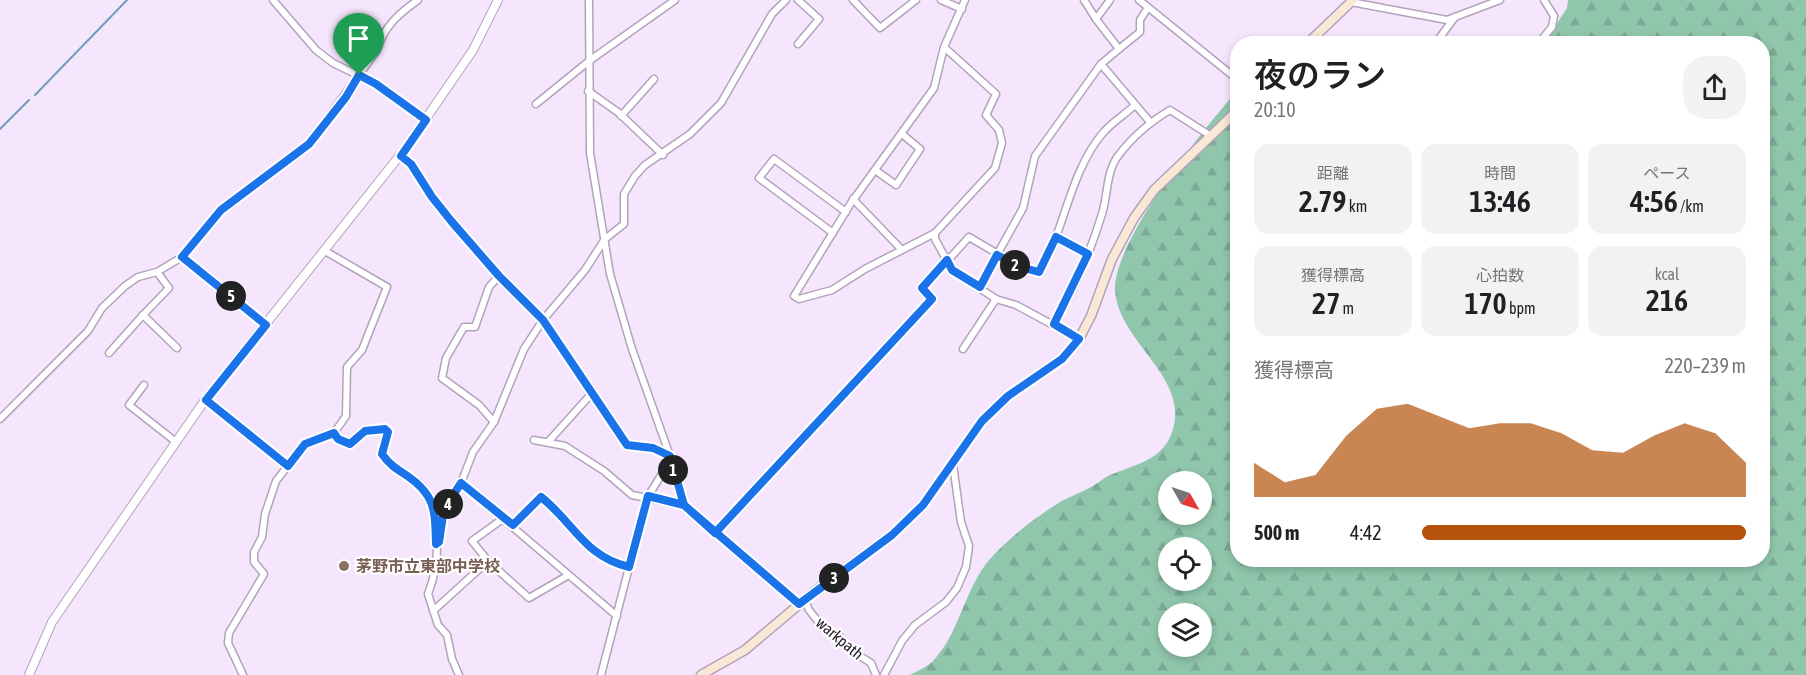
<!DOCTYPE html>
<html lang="ja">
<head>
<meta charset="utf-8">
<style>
	body { margin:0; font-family:"Asap Condensed","Noto Sans JP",sans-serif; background:#f2f2f2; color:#202124; height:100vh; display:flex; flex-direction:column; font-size:22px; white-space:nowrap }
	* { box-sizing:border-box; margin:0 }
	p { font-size:20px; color:#757577 }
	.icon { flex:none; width:33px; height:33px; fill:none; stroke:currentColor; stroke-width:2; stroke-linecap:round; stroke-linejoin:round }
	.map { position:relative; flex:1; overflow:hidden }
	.panel { position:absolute; left:1230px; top:36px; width:540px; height:531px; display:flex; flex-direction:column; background:#fff; border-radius:24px; box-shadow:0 3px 9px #0003 }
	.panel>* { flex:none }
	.needle { width:39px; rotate:129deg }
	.fabs { position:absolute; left:1158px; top:471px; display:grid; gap:12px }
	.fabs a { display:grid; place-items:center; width:54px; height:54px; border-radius:50%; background:#fff; box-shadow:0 3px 9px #0003; font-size:30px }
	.pin { position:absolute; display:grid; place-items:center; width:51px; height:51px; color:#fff; margin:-62px -26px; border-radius:50% 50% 50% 0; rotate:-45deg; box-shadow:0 0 6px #0007 }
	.pin .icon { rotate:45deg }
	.km { position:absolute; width:30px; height:30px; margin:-15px; border-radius:50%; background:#222; color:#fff; font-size:16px; line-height:30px; text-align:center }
	.round { display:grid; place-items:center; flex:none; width:63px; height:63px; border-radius:24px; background:#f2f2f2 }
	.head { display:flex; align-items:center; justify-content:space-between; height:102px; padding:0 24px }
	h1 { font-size:33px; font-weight:600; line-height:45px }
	.metrics { display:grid; grid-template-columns:repeat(3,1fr); gap:9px; height:102px; padding:6px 24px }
	.metrics div { display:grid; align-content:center; border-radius:15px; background:#f2f2f2; text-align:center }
	.metrics b { font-size:30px; font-weight:600 }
	.metrics small { font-size:16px; font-weight:400 }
	.metrics p { font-size:16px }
	.chart { height:168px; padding:12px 24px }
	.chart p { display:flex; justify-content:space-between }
	.chart svg { width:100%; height:108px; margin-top:6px; fill:#b45309; opacity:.7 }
	ul { padding:0 24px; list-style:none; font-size:20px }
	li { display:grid; grid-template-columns:96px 72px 1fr; align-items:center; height:45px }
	li i { height:15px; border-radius:8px; background:#b45309 }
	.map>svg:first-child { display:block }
</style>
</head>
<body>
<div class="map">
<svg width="1806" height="675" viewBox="0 0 1806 675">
	<defs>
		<pattern id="forest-firs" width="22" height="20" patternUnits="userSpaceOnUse" patternTransform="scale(1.5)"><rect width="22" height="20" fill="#90c6ac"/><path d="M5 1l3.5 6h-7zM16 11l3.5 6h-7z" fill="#7caa94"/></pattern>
	</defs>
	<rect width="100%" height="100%" fill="#f5e6fd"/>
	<path fill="url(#forest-firs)" fill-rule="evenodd" d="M1568,0H1806V675H910C917,671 927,667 933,661C960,633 964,589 990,559C1009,538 1033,519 1057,504C1067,497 1079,494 1089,488C1096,485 1102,479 1108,476C1132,465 1160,462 1171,435C1194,378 1117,343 1115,289C1114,241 1204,128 1237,91L1238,560H1762V44L1544,43L1567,8ZM1168,482H1202V514H1168ZM1168,548H1202V580H1168ZM1168,614H1202V646H1168Z"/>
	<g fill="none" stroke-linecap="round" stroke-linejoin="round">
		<g stroke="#6f9dbc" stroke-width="2">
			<polyline points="35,95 127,0"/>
			<polyline points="0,129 29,100"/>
		</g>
		<defs>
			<g id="minor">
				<polyline points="273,0 316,50 333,63 376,84 426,120"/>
				<polyline points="589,0 590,153 610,274 632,349 670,456 684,505 799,604"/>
				<polyline points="798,0 819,19 798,44"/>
				<polyline points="853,0 880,28 916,0"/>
				<polyline points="941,0 962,9"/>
				<polyline points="1084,0 1096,19"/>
				<polyline points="1139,0 1238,80"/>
				<polyline points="1351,2 1447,20 1500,0"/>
				<polyline points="1435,44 1455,17"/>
				<polyline points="1538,44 1552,27 1554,16 1544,0"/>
				<polyline points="944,47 996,94 986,115 999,130 1002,143 995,168 935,233 865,269 832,290 799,299 794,296 851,203 934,88 944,47 965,0"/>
				<polyline points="1119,49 1140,32 1140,20 1147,9"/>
				<polyline points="1101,64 1119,49 1096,19 1110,0"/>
				<polyline points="588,91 619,113 663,155"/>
				<polyline points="536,104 589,61 675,0"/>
				<polyline points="621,116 654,79"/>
				<polyline points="401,155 412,164 432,197 452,222 499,276 543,320 627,445 653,448 670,456"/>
				<polyline points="875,170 896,185 920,149 902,134"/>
				<polyline points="853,199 901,249"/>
				<polyline points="833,233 759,178 774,159 846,212"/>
				<polyline points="935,233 935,239 952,270 996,299 1016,305 1079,339"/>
				<path d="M1088,254L1056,237C1069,202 1078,163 1102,134C1111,123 1124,115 1134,106"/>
				<polyline points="182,257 266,325"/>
				<polyline points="979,287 1023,208 1035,156 1101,64 1150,122"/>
				<path d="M1054,324C1075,289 1090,253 1102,214C1108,195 1106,172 1118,156C1132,137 1150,122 1170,110L1211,136"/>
				<path d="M177,348L143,315L169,288L157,272L182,257L221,210L309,144L377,50C384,27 398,14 418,0"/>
				<polyline points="963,349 996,299"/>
				<polyline points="109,353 143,315"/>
				<polyline points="144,385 129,405 176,442"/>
				<polyline points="205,400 288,466"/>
				<polyline points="0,419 88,331 102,308 125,286 138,277 157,272"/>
				<polyline points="494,422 479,405 442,378 446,358 464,327 475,327 489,287 499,276"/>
				<path d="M334,433L338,439L350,444L365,431L385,429L388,432L382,454C393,471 408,472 421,485C444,508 439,567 428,594L438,625L447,635L452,659L459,675"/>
				<polyline points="534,440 565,446 604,471 632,495 684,505"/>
				<polyline points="548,442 593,392"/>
				<polyline points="461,483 617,616"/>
				<polyline points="504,518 472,541 488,561 529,598 567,576"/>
				<path d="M513,525L541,497C574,523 585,557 629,567"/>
				<polyline points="715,533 932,299 922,289 969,237 1020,267 1039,272 1056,237"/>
				<polyline points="436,544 439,542 444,509 461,483 473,452 494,422 524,349 543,320 585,270 605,239 624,224 624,194 635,176 645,165 690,134 721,103 772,14 786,0"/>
				<polyline points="805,600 809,610 824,629 839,635 847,648 871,663 876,675"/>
				<polyline points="433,611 488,561"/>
				<polyline points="243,675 228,643 229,633 264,574 254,562 254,552 262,537 265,514 276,481 305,444 334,433 346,416 347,367 362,350 387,287 325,251"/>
				<polyline points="601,675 647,498 670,461"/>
				<polyline points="884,675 902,641 915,625 946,602 957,588 966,567 969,546 961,522 953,465"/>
			</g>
			<polyline id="tertiary" points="29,675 52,622 205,400 405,149 473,50 498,0"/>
			<g id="secondary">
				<polyline points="1307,44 1353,0"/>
				<polyline points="701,675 745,650 815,591 892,535 923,505 982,421 1008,396 1062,359 1079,339 1091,316 1112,259 1134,218 1154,190 1238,110"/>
			</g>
		</defs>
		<use href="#minor" stroke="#b4a2bd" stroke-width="9"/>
		<use href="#tertiary" stroke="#b4a2bd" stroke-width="10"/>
		<use href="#secondary" stroke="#b4a2bd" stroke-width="11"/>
		<use href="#minor" stroke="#fff" stroke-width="6"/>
		<use href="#tertiary" stroke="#fff" stroke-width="8"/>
		<use href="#secondary" stroke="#f8e8d5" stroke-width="8"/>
	</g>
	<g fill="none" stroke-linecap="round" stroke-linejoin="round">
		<defs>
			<path id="route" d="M359,75L376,84L426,120L401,156L411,164L432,197L452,222L499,276L543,320L627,445L653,448L670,456L684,505L715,533L932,299L922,288L947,260L952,270L980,287L997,255L1020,267L1039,272L1056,237L1088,254L1054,324L1079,339L1062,359L1008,396L982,421L923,505L892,535L799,604L684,505L648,496L629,567C585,557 574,523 541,497L513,525L461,483L444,509L439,542L436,544C435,511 436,495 406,475C395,468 389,464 382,454L388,432L385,429L365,431L350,444L338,439L334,433L305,444L288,466L206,400L266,325L182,257L221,210L309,144L346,97L359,75"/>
		</defs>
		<use href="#route" stroke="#fff" stroke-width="12"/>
		<use href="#route" stroke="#1a73e8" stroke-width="8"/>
	</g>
	<circle fill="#8d6e63" stroke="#fff" stroke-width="2" cx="344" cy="566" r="6"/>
	<g text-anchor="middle" stroke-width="4.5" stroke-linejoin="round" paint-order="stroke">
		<g font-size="16" font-weight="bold" fill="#785e54" stroke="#fff" text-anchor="start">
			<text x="356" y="572">茅野市立東部中学校</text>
		</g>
		<g font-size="16" fill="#251e28" stroke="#fff">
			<text transform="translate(840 638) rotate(40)" y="6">warkpath</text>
		</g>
	</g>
</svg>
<div class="fabs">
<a><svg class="needle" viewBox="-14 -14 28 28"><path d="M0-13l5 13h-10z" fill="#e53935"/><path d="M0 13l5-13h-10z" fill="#757577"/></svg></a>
<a><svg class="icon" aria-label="locate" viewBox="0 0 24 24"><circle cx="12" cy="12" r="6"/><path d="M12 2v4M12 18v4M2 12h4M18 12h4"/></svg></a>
<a><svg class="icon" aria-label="layers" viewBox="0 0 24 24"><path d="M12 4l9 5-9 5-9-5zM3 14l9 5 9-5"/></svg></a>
</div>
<div class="pin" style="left:359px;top:75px;background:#1e9e55"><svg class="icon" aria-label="arrive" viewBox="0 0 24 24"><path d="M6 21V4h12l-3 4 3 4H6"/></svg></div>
<b class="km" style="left:673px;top:470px">1</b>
<b class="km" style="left:1015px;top:265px">2</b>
<b class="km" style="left:834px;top:578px">3</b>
<b class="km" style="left:448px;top:504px">4</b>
<b class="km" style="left:231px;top:296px">5</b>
<section class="panel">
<div class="head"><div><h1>夜のラン</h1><p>20:10</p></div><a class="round"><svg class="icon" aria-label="share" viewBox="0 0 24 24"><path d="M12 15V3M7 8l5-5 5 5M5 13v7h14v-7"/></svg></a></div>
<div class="metrics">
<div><p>距離</p><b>2.79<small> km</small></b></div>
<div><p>時間</p><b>13:46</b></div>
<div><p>ペース</p><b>4:56<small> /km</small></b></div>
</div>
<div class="metrics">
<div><p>獲得標高</p><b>27<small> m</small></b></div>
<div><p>心拍数</p><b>170<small> bpm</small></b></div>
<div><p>kcal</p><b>216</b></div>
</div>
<div class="chart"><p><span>獲得標高</span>220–239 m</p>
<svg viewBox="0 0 160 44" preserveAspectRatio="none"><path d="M0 44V30L10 38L20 35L30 19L40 8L50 6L60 11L70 16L80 14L90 14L100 18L110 25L120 26L130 19L140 14L150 18L160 30V44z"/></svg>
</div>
<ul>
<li><b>500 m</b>4:42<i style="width:100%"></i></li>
</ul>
</section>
</div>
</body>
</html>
